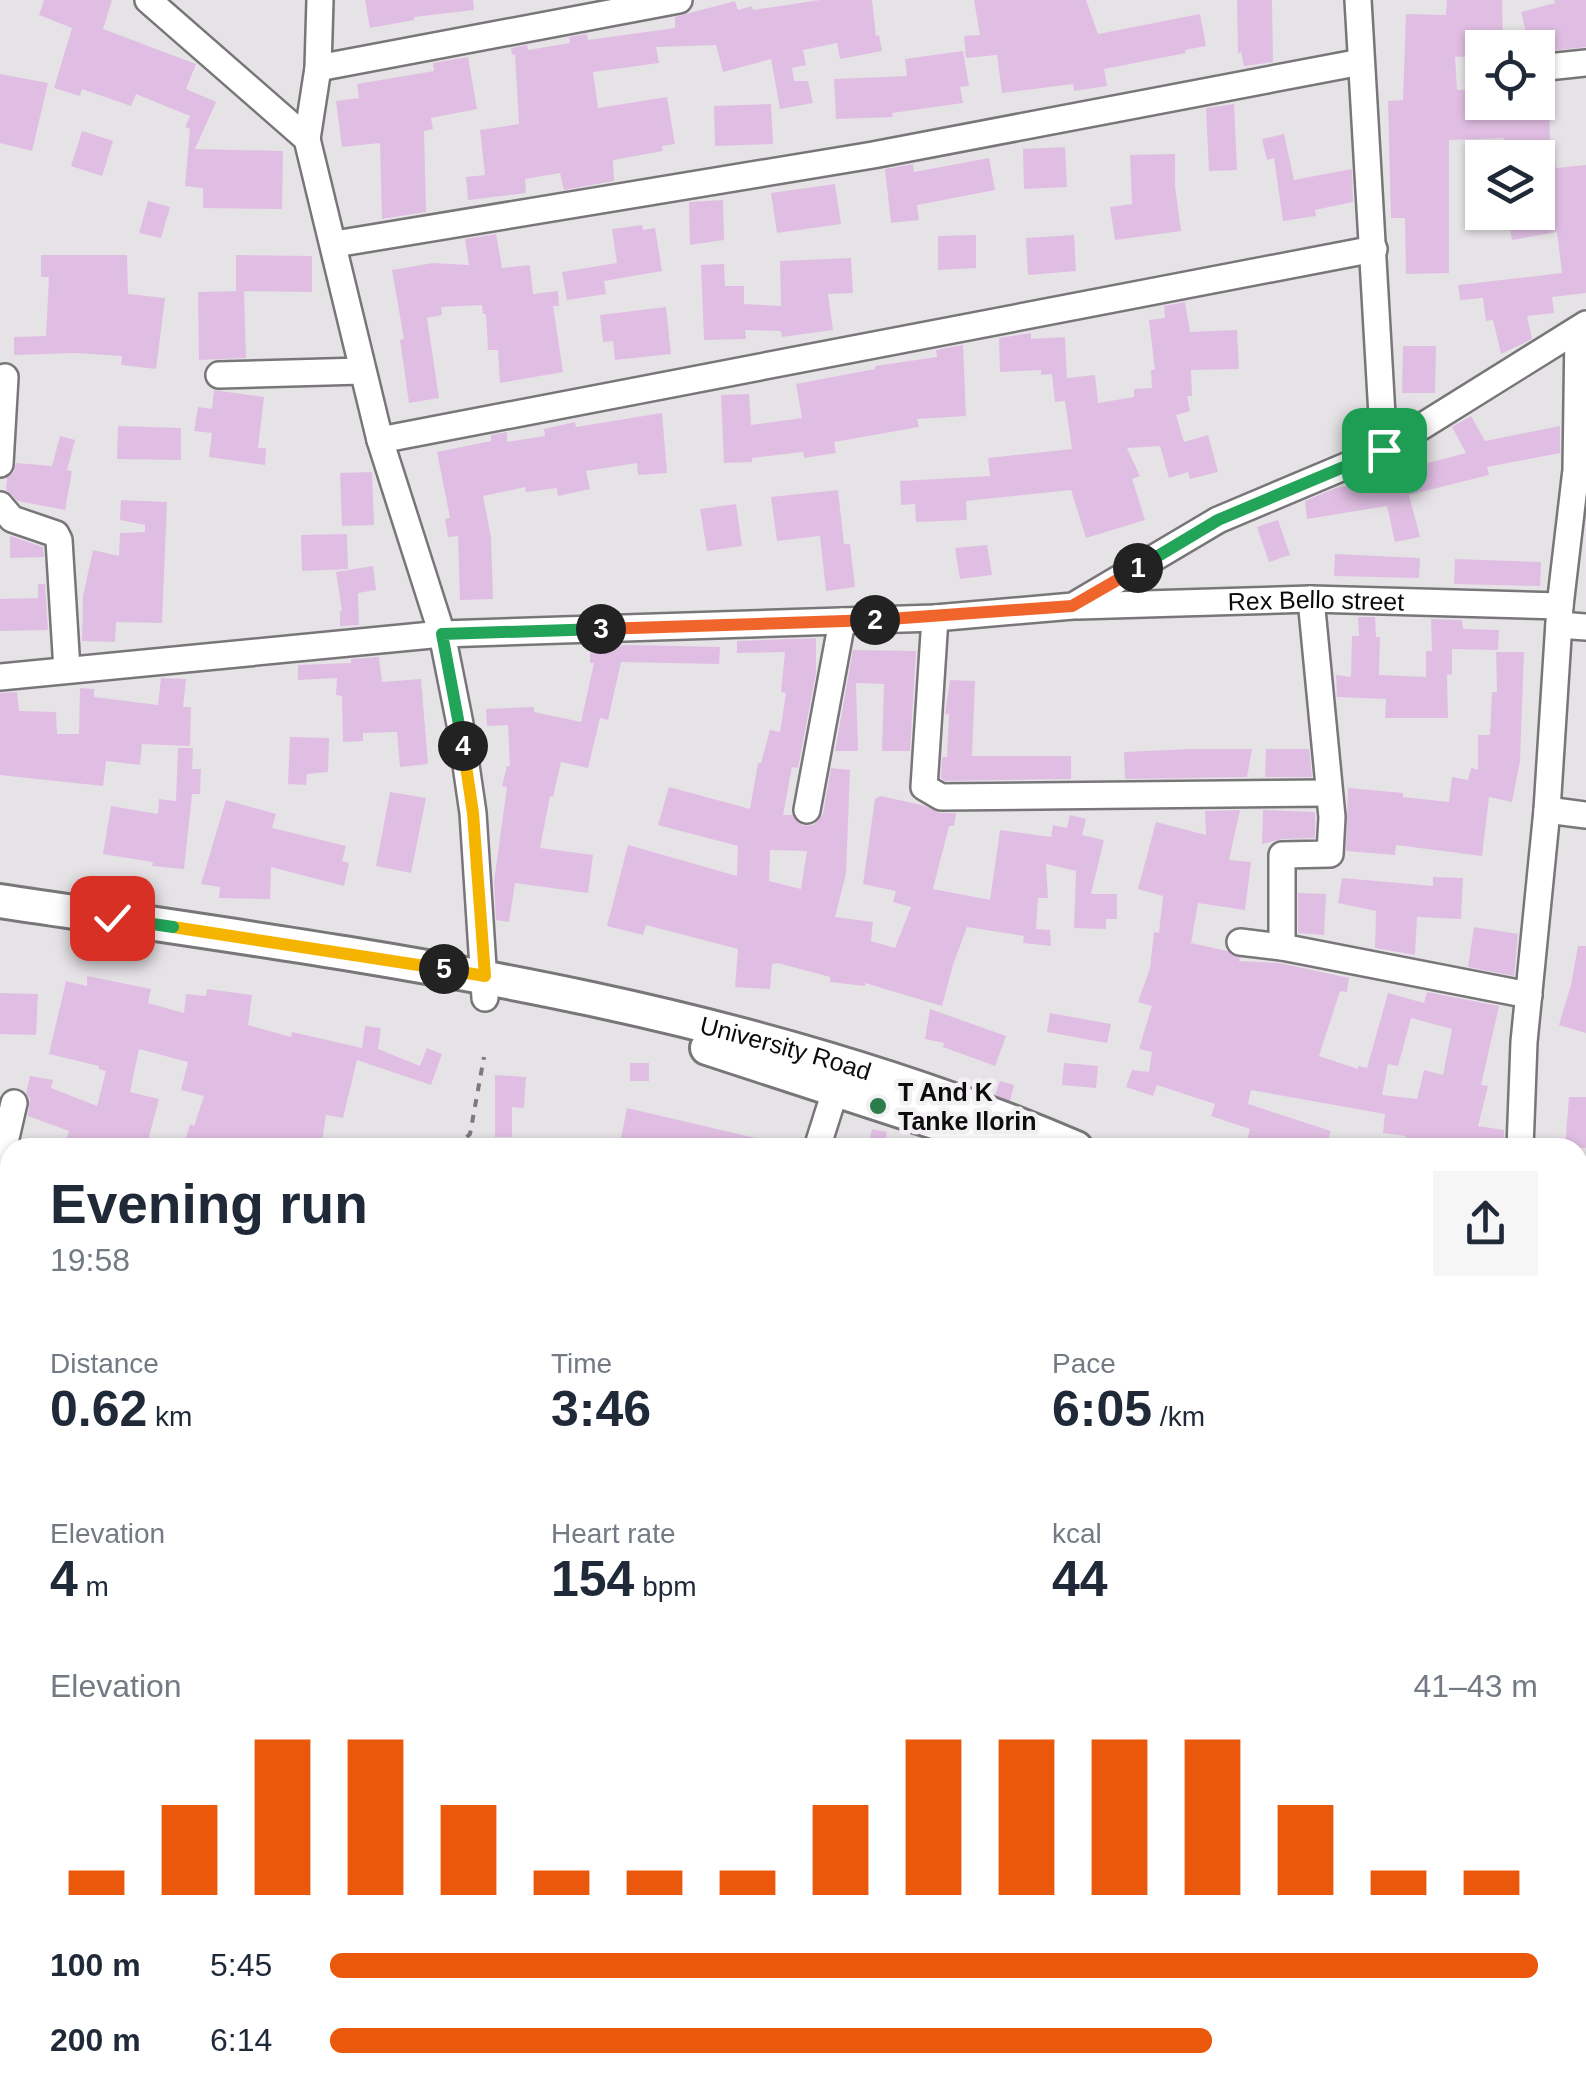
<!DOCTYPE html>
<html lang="en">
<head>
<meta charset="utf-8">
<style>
	body { margin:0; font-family:Arial,sans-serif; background:#f6f6f7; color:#1f2937; height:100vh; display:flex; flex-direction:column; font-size:38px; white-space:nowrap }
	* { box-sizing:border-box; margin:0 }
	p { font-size:32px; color:#747a83 }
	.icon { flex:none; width:55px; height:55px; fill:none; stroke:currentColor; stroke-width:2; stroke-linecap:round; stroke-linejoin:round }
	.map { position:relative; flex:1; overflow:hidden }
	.panel { position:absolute; left:0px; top:1138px; width:1588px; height:962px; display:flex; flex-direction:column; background:#fff; border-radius:30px 30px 0 0; box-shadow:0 2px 8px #0004 }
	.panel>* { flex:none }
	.tools { position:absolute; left:1465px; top:30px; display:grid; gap:20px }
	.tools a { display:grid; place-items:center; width:90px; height:90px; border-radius:0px; background:#fff; box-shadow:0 2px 8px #0004; font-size:50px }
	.pin { position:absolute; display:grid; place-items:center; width:85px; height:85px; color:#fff; margin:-42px; border-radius:20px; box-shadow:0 5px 15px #0006 }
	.km { position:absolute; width:50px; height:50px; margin:-25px; border-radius:50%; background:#222; color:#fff; font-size:28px; line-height:50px; text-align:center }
	.round { display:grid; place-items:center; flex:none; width:105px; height:105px; border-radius:0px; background:#f6f6f7 }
	.overview { display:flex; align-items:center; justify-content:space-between; height:170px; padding:0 50px }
	h1 { font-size:55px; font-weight:600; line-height:75px }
	.figures { display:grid; grid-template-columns:repeat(3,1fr); gap:15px; height:170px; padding:10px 50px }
	.figures div { display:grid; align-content:center }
	.figures b { font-size:50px; font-weight:600 }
	.figures small { font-size:28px; font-weight:400 }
	.figures p { font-size:28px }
	.chart { height:280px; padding:20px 50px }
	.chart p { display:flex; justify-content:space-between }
	.chart svg { width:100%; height:180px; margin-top:10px; stroke:#ea580c; stroke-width:6 }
	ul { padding:0 50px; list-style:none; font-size:32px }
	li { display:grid; grid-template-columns:160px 120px 1fr; align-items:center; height:75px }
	li i { height:25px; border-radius:12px; background:#ea580c }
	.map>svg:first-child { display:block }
</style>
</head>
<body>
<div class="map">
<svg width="1586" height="2099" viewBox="0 0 1586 2099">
	<rect width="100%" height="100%" fill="#e6e3e6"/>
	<g fill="#e0bee3" fill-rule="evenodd">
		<polygon points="44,0 112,0 103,29 196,64 186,89 216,102 195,149 283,151 282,209 203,208 203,188 185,186 190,129 185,127 190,116 136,94 131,106 82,89 80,96 54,88 72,28 39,15"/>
		<polygon points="365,0 473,0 474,10 414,17 414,20 370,28"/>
		<polygon points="820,0 872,0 876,36 879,35 882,51 840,59 837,43 803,50 806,65 792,68 794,81 808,81 813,103 780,109 771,59 723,72 716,45 656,47 659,63 593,72 598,108 667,97 675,144 662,146 663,151 613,160 614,181 564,190 560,173 525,179 526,193 468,200 466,177 485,175 480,130 519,124 515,54 512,55 511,48 527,45 528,50 570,43 569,37 587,34 588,40 675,28 675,17 735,1 738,10 752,6 753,10"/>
		<polygon points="974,0 1086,0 1098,34 1200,14 1206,46 1185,50 1186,53 1104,69 1107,86 1074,91 1073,84 1002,93 997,55 966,58 964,36 980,35"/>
		<polygon points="1237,0 1272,0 1273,62 1244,66 1241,52 1238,53"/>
		<polygon points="1447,0 1502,0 1503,48 1482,48 1482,56 1455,57 1457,90 1482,89 1482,102 1549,102 1550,146 1554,145 1556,168 1586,165 1586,293 1552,297 1554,313 1527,316 1532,339 1501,354 1493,320 1486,321 1483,298 1460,300 1458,285 1562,273 1557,232 1512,240 1507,212 1543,212 1538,182 1538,158 1505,158 1504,138 1449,140 1449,273 1406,274 1405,218 1391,218 1388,101 1403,100 1406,14 1446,15"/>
		<polygon points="1554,0 1586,0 1586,47 1538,52 1538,48 1530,48 1521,12 1555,3"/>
		<polygon points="963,51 969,86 960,87 963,103 892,113 893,117 836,119 834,79 907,76 905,59"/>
		<polygon points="468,57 477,109 431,118 433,129 424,131 426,212 382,219 380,143 342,147 336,101 359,98 357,84 434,71 433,63"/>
		<polygon points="0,74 48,83 32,151 0,143"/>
		<polygon points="771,104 773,144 715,146 714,106"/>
		<polygon points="1234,104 1237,170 1209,171 1206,108"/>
		<polygon points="82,131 113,141 102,176 71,166"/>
		<polygon points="1284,134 1294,180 1352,169 1353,202 1315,210 1316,216 1283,221 1274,158 1267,160 1262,139"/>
		<polygon points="1065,147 1067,187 1024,189 1023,149"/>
		<polygon points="1175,154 1175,186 1181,231 1115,240 1110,207 1132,204 1130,155"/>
		<polygon points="989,158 995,190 917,205 919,220 891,223 885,169 913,164 914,172"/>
		<polygon points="835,184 841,224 777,233 771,193"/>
		<polygon points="723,200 724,240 690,245 689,202"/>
		<polygon points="148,201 170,207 161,238 139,233"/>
		<polygon points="642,225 643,230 655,228 662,271 604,281 606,294 567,300 562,272 617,263 612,229"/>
		<polygon points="496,234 502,268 530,265 533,294 558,291 559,306 553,306 563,372 500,383 498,350 488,350 486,314 483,314 482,305 441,307 442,315 427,318 439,398 409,403 400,340 404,339 392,270 433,263 469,265 465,239"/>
		<polygon points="976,235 976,268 938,270 938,236"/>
		<polygon points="1074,235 1076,271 1028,275 1026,238"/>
		<polygon points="41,255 127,255 128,294 165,298 156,369 121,365 122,356 75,353 14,355 14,337 46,336 49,277 41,277"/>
		<polygon points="236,255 312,256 312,292 236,291"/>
		<polygon points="851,258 853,293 828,294 833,330 782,337 781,331 745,330 746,339 704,340 701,265 724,264 725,286 744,286 744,304 781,306 780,261"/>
		<polygon points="244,291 246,358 199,360 198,292"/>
		<polygon points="1185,302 1190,332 1237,330 1239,369 1191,370 1192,396 1187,396 1190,411 1176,415 1184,442 1208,435 1218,472 1190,479 1188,472 1169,478 1160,446 1127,448 1140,476 1132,479 1145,520 1086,538 1071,490 966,501 967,520 916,522 915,504 901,505 900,481 990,476 988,458 1072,449 1065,401 1055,402 1052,374 1041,375 1041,370 1000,372 999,338 1031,333 1031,339 1065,337 1067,378 1095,375 1098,403 1134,397 1134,389 1152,388 1151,370 1155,370 1149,320 1165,318 1164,306"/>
		<polygon points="666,307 671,354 615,360 613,341 603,342 600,315"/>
		<polygon points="963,345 966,416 917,419 919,427 834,442 836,453 804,458 803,452 752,458 752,462 724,463 721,395 749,394 751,425 802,418 796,384 875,369 875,366 937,357 936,350"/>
		<polygon points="1403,346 1436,346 1435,393 1402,393"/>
		<polygon points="214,390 264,397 258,448 266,448 265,465 209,457 212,433 194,431 198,407 212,409"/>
		<polygon points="662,413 667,473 638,475 637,463 586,471 590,489 558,496 557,488 526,492 525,487 483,496 491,537 493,599 460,600 458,536 448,537 445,519 450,518 437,452 491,441 491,435 507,432 507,442 545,436 544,429 575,422 576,427"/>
		<polygon points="1471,416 1485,441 1560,426 1560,453 1487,467 1489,475 1409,495 1420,537 1395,542 1387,506 1307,519 1305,501 1336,488 1371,482 1370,478 1466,453 1452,427"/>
		<polygon points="118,426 181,428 181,460 117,459"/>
		<polygon points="60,436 75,440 67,470 72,471 65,510 18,501 6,490 7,478 14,472 16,463 52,466"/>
		<polygon points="372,472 374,525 342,526 340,473"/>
		<polygon points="838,490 844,544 850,544 855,587 826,591 820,536 777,541 771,497"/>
		<polygon points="121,500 167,502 162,623 116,622 115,642 82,641 83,596 93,550 119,556 120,533 145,532 145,525 120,520"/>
		<polygon points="736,504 742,546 707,551 700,509"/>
		<polygon points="1278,520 1290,555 1269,562 1257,527"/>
		<polygon points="347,534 348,569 302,571 301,535"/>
		<polygon points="10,536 43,547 44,557 10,558"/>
		<polygon points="987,545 992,575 960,579 955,548"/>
		<polygon points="1335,554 1420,558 1419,578 1334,576"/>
		<polygon points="1455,559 1541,562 1540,586 1454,584"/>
		<polygon points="373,566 376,590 358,593 359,625 340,626 340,611 342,611 336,572"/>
		<polygon points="38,584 45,584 48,630 0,631 0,599 38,598"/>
		<polygon points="1358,617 1375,617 1376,637 1380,637 1379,675 1426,677 1426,651 1432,651 1431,619 1462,620 1463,629 1499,630 1498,650 1452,649 1452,674 1447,675 1448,718 1385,718 1386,699 1337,697 1336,675 1351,677 1352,636 1359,636"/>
		<path d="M816,638V673L798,768L792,767L783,815H792L803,826L813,825L823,814L831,768L850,770L846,874L835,917L873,922L871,941L895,948L911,907L893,902L896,891L863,884L875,799L880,796L922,805L940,813H956L954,826H949L933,889L990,900L1000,830L1051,837L1053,825L1067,828L1070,815L1086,819L1082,835L1104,840L1091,894H1117V919H1106V929L1074,928L1076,871L1046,864L1048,898H1038L1036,929L1050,930L1051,946L1023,943L1024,936L967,927L953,965L942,1006L865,983V986L830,982V977L778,963L772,964L770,989L735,987L738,949L646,925L643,935L607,926L628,845L737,876L738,846L658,825L669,787L750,809L758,763H761L770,730L780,732L786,693L781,692L785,652L737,653V641ZM770,850L807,851L801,889L769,881Z"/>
		<polygon points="632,645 720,647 719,664 621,662 608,720 600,718 588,768 561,762 553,797 550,796 540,848 593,855 588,893 515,883 509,922 496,920 494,882 507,787 502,786 507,766 510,766 508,725 487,726 486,709 534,707 534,712 581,722 594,663 590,663 590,646"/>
		<polygon points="853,650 916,651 910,751 882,751 884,684 856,683 858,751 835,751"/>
		<polygon points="1496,652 1524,652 1520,761 1512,802 1489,797 1482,856 1396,845 1395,855 1346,851 1348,788 1403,793 1403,797 1449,802 1452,777 1468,780 1471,768 1478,770 1478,735 1490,735 1492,692 1497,692"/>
		<polygon points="379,657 382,682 421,679 428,764 400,767 397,732 363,733 363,741 343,742 342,696 336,695 337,678 298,680 298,665 351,663 351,659"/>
		<polygon points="161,678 186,679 183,707 191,707 190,746 142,744 140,765 106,761 103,786 0,775 0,693 17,692 19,711 56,712 57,734 79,734 80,688 94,689 94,697 158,705"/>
		<polygon points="950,680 975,681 972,756 1071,756 1071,779 945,781 941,778 942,757 947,757 949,714 945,714"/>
		<polygon points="290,737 329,738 328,772 307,774 306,785 288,784"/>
		<polygon points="178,748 193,748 192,769 201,769 200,794 192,794 184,869 152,866 153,862 103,854 111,806 158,814 159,799 176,801"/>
		<polygon points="1190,749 1252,749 1247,777 1125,779 1124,752"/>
		<polygon points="1266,749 1309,749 1312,777 1265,777"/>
		<polygon points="390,792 426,798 411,873 376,866"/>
		<polygon points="226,800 276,814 272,828 346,846 342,861 349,863 344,886 271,867 270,899 219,898 220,887 201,884"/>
		<path d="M1240,810L1229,860L1251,862L1245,910L1198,903L1191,943L1227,951L1240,958L1239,961L1279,963L1349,978L1347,992L1340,991L1319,1056L1358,1069V1066L1367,1068L1388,993L1424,1003L1427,992L1499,1006L1481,1085L1488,1086L1478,1126L1504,1130V1148H1467L1468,1143L1425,1140L1423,1148H1403L1406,1136L1383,1133L1385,1114L1251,1090L1248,1104L1331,1131L1325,1148H1245L1250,1129L1211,1116L1215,1104L1157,1085L1153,1096L1126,1087L1132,1070L1149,1072L1152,1052L1139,1049L1152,1006L1138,1002L1150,968L1154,932L1159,933L1163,896L1138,889L1156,822L1206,835L1205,811ZM1411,1018L1452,1029L1443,1075L1424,1070L1417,1099L1382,1095L1388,1064L1398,1066Z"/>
		<polygon points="1263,810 1315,812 1315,838 1282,839 1262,844"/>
		<polygon points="1433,877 1463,878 1461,919 1417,917 1415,955 1375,948 1376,911 1338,903 1342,878 1433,886"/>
		<polygon points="1298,893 1326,894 1324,935 1298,933"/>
		<polygon points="1474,927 1518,934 1514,976 1468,967"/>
		<polygon points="1578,946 1586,946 1586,1033 1559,1025 1571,985"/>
		<polygon points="87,976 151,989 148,1003 184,1013 186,994 206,996 207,989 252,995 248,1025 291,1037 292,1032 362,1048 365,1026 381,1028 378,1049 420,1066 427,1048 442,1054 431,1085 357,1060 343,1118 326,1115 321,1148 183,1148 190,1124 194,1126 204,1096 181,1090 188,1062 139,1049 130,1092 159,1099 146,1148 64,1148 69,1131 28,1116 30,1099 26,1093 30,1076 53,1080 51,1088 97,1106 106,1071 99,1069 99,1066 49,1054 66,981 87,986"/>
		<polygon points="0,993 38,994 36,1035 0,1034"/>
		<polygon points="930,1009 1006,1036 995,1066 943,1047 944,1043 925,1039"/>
		<polygon points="1050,1013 1111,1024 1107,1043 1047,1032"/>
		<rect x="630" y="1063" width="19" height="18"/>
		<polygon points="1064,1063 1098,1066 1096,1088 1062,1085"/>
		<polygon points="495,1075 526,1077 524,1108 512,1107 512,1137 495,1137"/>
		<polygon points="1000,1081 1014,1085 1010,1101 995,1095"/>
		<polygon points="1569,1097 1586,1097 1586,1148 1565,1148"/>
		<polygon points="627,1108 768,1141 768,1148 619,1148"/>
		<polygon points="872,1129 887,1132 883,1148 868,1148"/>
	</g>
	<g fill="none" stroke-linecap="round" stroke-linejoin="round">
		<defs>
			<g id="minor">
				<polyline points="148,0 307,139 380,440 442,634 460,724 473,813 485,998"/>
				<polyline points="1358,0 1384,450"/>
				<polyline points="318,68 679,0"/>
				<polyline points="1538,68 1586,63"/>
				<polyline points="307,139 318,68 320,0"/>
				<polyline points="335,244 873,155 1361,62"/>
				<polyline points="219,375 362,371"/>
				<polyline points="380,440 1374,249"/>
				<polyline points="0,464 5,377"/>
				<polyline points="0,505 12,519 56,534 59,540 67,670"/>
				<path id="s1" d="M1078,606L1311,599L1560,606"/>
				<polyline points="935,618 924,787 941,797 1328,793"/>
				<polyline points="1559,625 1586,627"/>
				<polyline points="0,677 442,634 935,618 1073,606 1218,520 1384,450 1586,324"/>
				<polyline points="807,810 842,621"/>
				<polyline points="1547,810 1586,815"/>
				<polyline points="1240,942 1282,947 1529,995"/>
				<polyline points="1282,947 1282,855 1330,854 1332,817 1311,599"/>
				<polyline points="817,1148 836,1088"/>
				<polyline points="1520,1148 1524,1042 1547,810 1560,606 1576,470 1578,330"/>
				<polyline points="0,1164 14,1103"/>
				<polyline points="0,1212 10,1216"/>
				<polyline points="1578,1225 1586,1226"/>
				<polyline points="0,1427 10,1434"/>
				<polyline points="0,1656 10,1663"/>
				<polyline points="0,1896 10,1901"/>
				<polyline points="411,2090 428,2099"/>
				<polyline points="193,2099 196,2090"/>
				<polyline points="498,2099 507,2090"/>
				<polyline points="837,2099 841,2090"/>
				<polyline points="991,2099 995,2090"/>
			</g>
			<g id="major">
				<path id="s2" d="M0,901C368,956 730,1000 1076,1148"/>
				<polyline points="707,1048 1014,1148"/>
				<polyline points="1578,1410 1586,1415"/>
				<polyline points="1578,1437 1586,1442"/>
				<polyline points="1578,1711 1586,1703"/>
				<polyline points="1196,2099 1206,2090"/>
			</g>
		</defs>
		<use href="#minor" stroke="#787678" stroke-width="30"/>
		<use href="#major" stroke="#787678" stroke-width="38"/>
		<polyline stroke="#7b797b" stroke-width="4" stroke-dasharray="8 8" stroke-linecap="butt" points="455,1148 470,1134 484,1057"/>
		<use href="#minor" stroke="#fff" stroke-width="25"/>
		<use href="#major" stroke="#fff" stroke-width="32"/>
	</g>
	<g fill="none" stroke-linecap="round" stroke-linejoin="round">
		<defs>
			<polyline id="split-1" points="1138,568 1218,520 1384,450"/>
			<polyline id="split-2" points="875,620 1072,606 1138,568"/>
			<polyline id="split-3" points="601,629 875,620"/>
			<polyline id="split-4" points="463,746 442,634 601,629"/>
			<polyline id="split-5" points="444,969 485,976 473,813 463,746"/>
			<polyline id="split-6" points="173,927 444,969"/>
			<polyline id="split-7" points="112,918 173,927"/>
		</defs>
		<use href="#split-1" stroke="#fff" stroke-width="20"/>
		<use href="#split-2" stroke="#fff" stroke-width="20"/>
		<use href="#split-3" stroke="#fff" stroke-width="20"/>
		<use href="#split-4" stroke="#fff" stroke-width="20"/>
		<use href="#split-5" stroke="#fff" stroke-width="20"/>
		<use href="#split-6" stroke="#fff" stroke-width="20"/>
		<use href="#split-7" stroke="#fff" stroke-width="20"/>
		<use href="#split-1" stroke="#22a559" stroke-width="12"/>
		<use href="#split-2" stroke="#f0652b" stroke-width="12"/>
		<use href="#split-3" stroke="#f0652b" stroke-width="12"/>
		<use href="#split-4" stroke="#22a559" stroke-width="12"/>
		<use href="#split-5" stroke="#f5b400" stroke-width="12"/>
		<use href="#split-6" stroke="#f5b400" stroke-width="12"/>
		<use href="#split-7" stroke="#22a559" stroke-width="12"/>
	</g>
	<circle fill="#2c7b4b" stroke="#f3f0f3" stroke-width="4" cx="878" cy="1106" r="10"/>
	<g text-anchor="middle" stroke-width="9" stroke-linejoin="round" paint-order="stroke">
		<g font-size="25" fill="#0d0c0d" stroke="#f3f0f3">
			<text dy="9" stroke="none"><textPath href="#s1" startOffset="238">Rex Bello street</textPath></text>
			<text dy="9" stroke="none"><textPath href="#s2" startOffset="800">University Road</textPath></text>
		</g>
		<g font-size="25" font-weight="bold" fill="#0d0c0d" stroke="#f3f0f3" text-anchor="start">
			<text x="898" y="1101">T And K<tspan x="898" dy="29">Tanke Ilorin</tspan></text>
		</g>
	</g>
</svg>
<div class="tools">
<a><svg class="icon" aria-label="locate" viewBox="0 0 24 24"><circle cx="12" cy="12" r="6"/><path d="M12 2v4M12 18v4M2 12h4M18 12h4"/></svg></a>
<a><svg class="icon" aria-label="layers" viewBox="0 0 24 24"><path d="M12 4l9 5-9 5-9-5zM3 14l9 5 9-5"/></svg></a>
</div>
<div class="pin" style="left:1384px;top:450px;background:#1e9e55"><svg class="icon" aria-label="arrive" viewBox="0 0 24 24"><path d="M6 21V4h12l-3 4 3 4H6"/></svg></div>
<div class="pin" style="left:112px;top:918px;background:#d93025"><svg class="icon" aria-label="check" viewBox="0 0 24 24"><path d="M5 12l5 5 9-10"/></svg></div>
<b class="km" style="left:1138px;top:568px">1</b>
<b class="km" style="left:875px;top:620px">2</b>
<b class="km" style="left:601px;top:629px">3</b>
<b class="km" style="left:463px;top:746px">4</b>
<b class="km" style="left:444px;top:969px">5</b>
<section class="panel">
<div class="overview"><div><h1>Evening run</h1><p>19:58</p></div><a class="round"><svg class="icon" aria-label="share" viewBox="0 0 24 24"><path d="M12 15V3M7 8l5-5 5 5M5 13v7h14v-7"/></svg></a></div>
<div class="figures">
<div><p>Distance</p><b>0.62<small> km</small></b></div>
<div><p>Time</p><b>3:46</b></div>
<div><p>Pace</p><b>6:05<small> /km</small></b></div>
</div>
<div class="figures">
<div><p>Elevation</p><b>4<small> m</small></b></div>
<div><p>Heart rate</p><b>154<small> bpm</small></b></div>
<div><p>kcal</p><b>44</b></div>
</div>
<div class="chart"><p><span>Elevation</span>41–43 m</p>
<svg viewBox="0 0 160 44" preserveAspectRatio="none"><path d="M5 44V38M15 44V22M25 44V6M35 44V6M45 44V22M55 44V38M65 44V38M75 44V38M85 44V22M95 44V6M105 44V6M115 44V6M125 44V6M135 44V22M145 44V38M155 44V38"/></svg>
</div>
<ul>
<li><b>100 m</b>5:45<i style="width:100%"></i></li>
<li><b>200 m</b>6:14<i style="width:73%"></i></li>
</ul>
</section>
</div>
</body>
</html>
